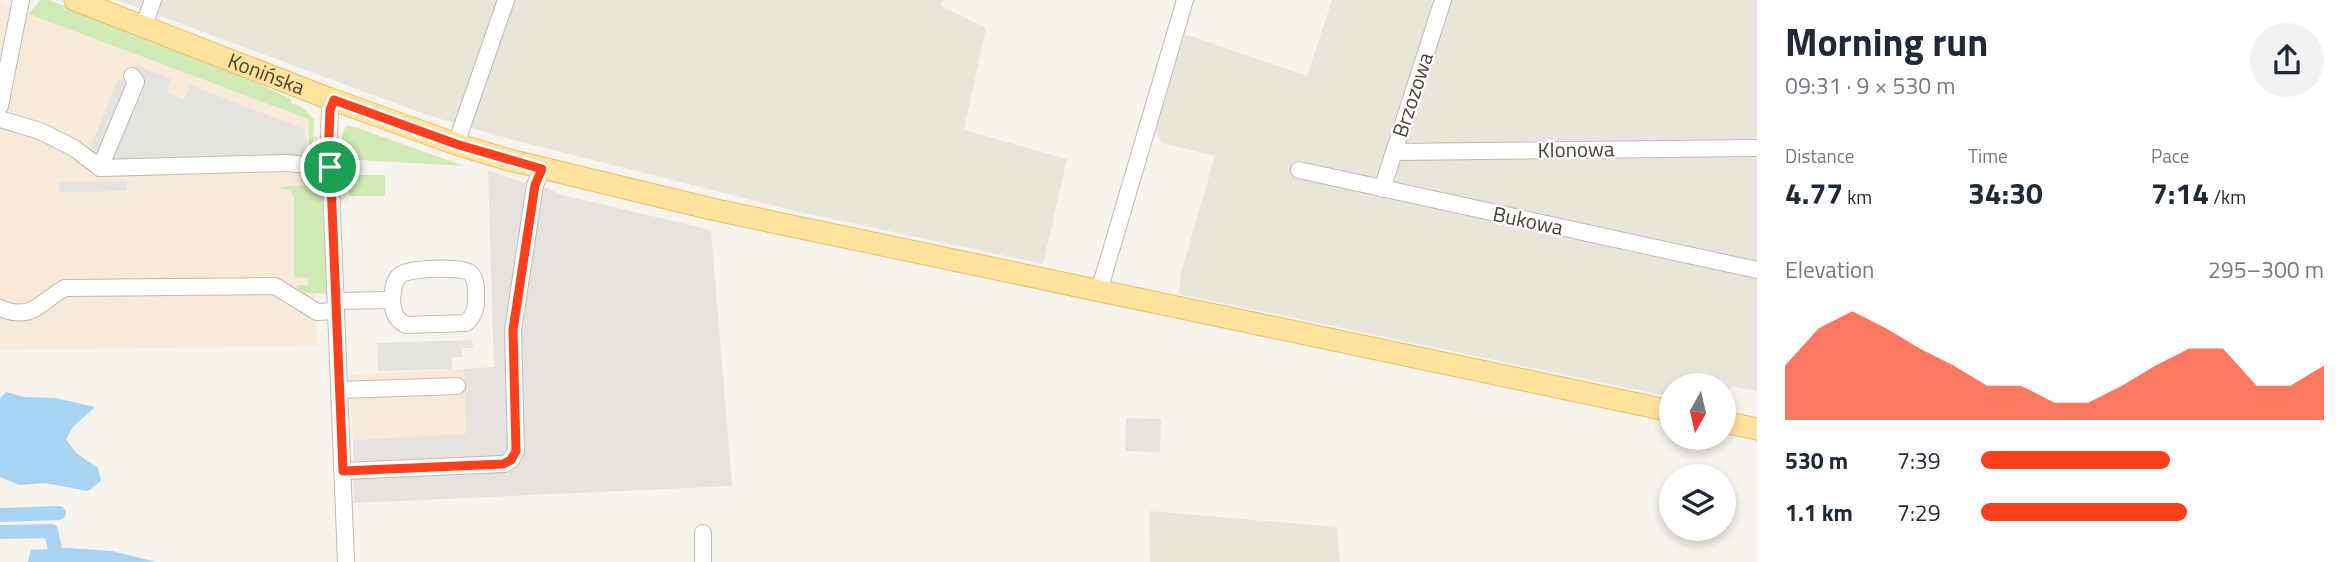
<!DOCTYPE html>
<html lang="en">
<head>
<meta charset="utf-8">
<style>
	body { margin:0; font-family:"Titillium Web",sans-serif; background:#f2f2f3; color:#1f2937; height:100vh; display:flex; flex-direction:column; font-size:26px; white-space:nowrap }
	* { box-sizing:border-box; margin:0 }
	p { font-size:23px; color:#747a83 }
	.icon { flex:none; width:38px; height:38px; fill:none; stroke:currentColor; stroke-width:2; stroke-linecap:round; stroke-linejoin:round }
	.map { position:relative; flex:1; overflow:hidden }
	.sheet { display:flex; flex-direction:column; background:#fff; width:595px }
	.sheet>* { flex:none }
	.needle { width:46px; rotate:188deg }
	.buttons { position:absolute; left:1659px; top:373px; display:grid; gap:14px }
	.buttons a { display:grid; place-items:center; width:77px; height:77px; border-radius:50%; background:#fff; box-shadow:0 4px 10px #0003; font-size:35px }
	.pin { position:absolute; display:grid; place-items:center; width:60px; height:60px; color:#fff; margin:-30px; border:4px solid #fff; border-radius:50%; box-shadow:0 2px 7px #0007 }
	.round { display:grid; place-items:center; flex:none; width:74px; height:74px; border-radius:37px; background:#f2f2f3 }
	.summary { display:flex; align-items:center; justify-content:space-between; height:119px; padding:0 28px }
	h1 { font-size:38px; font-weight:700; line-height:52px }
	.figures { display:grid; grid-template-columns:repeat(3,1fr); gap:10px; height:119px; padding:7px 28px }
	.figures div { display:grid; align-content:center }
	.figures b { font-size:30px; font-weight:700 }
	.figures small { font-size:19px; font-weight:400 }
	.figures p { font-size:19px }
	.chart { height:196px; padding:14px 28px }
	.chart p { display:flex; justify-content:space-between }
	.chart svg { width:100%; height:126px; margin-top:7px; fill:#fc3f1d; opacity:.7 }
	ul { padding:0 28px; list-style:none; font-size:23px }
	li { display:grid; grid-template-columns:112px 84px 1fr; align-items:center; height:52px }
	li i { height:18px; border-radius:9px; background:#fc3f1d }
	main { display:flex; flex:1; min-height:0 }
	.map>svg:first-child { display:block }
</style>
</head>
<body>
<main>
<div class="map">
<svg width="1757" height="562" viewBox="0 0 1757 562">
	<rect width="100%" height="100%" fill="#f6f3ec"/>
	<g fill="#eae5da">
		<polygon points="117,0 942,0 941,6 986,28 964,130 1067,159 1043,264 800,212 517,141 427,115"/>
		<polygon points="1332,0 1757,0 1757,391 1731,386 1725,408 1724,385 1671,385 1671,397 1179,294 1181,273 1215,156 1162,143 1152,126 1182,33 1307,76"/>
		<polygon points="1149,511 1337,527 1340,562 1150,562"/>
	</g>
	<g fill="#f7ead8">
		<polygon points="0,3 308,119 307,156 318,346 0,350"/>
		<polygon points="464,369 466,434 353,440 349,375"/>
	</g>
	<g fill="#e6e2dd">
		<polygon points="488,170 525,183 545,187 562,195 711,230 732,486 354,503 353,440 466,434 464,369 494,367"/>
		<polygon points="1126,418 1161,419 1160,452 1125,451"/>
	</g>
	<g fill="#d2eab5">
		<polygon points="40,0 49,0 220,66 291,99 291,103 303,108 314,119 313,149 309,149 308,119 29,14"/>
		<polygon points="346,126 352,126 464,166 343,159 342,135"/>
		<polygon points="348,175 385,175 385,196 349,196"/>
		<polygon points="312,176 321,184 328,294 296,292 297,285 308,285 308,278 294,277 294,197 290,191 279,188 285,186 309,186 309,177"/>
	</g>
	<g fill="#e5e3e0">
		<polygon points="136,65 171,79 167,92 184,100 190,85 304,129 307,156 97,160 89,151 118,79 130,82"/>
		<polygon points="127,181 127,191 59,192 59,182"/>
		<polygon points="472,340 473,348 462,348 462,357 452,357 452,369 378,371 377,343"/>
	</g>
	<g fill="#a9d4f2">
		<polygon points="6,392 24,397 56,398 95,407 73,427 66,439 76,453 98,468 101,481 88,491 45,483 19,485 0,477 0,398"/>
		<polygon points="68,548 112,551 156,562 28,562 31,550"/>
	</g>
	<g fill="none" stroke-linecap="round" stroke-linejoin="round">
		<g stroke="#a9d4f2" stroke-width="14">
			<polyline points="0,515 59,513"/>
			<polyline points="0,532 51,531 55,549"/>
		</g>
		<defs>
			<g id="minor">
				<polyline points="144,26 153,0"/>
				<polyline points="334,100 330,110 329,135 346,562"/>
				<polyline points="0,106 21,0"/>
				<polyline points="0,119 40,131 74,148 100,168 286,163 330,167"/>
				<polyline points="456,144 506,0"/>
				<polyline points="1394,152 1757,148"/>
				<polyline points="100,168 136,82 132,76"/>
				<polyline points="1299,170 1757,270"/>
				<polyline points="1382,189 1443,0"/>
				<polyline points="1099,291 1185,0"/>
				<path d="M336,301L392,300C393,312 395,319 406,325L466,323C474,316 476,309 476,299C476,289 477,280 470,273C461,266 409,268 400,275C393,281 393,292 392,300"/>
				<path d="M0,308C33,322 40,301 65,288L275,286L317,312L336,311"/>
				<polyline points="340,390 457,386"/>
				<polyline points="343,471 504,464 511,460 516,451 513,330 535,185 542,169"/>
				<polyline points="703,533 703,562"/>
			</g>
			<g id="major">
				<path id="s1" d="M75,0L325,97L456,144L509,160L716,210L1671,411"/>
				<polyline points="1724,422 1757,429"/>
			</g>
		</defs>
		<use href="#minor" stroke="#c2bbae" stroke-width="18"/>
		<use href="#major" stroke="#e6c16a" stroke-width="23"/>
		<use href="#minor" stroke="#fff" stroke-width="16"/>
		<use href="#major" stroke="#ffe39c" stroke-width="21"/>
	</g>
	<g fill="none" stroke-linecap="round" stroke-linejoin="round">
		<defs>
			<polygon id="route" points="334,100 456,144 542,169 535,185 513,330 516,451 511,460 503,464 343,471 329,135 330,110"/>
		</defs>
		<use href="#route" stroke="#fff" stroke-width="14"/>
		<use href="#route" stroke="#fc3f1d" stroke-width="9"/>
	</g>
	<g text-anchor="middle" stroke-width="5" stroke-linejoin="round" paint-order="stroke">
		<g font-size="21" fill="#4b4439" stroke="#fff">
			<text dy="7" stroke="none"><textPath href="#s1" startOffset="205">Konińska</textPath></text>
			<text transform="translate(1413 95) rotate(-72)" y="7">Brzozowa</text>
			<text transform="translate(1576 150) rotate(-1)" y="7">Klonowa</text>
			<text transform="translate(1528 221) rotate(12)" y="7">Bukowa</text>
		</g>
	</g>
</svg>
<div class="buttons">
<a><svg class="needle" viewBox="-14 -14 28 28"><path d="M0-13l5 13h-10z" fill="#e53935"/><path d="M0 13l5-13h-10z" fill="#747a83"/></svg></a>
<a><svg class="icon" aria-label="layers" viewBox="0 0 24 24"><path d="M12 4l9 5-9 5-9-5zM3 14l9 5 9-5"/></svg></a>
</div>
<div class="pin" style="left:330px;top:167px;background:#1e9e55"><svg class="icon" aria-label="arrive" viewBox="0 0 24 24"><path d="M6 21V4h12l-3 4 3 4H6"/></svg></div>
</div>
<section class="sheet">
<div class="summary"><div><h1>Morning run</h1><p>09:31 · 9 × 530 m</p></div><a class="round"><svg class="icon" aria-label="share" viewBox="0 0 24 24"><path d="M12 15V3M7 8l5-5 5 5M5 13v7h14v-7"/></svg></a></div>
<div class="figures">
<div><p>Distance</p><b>4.77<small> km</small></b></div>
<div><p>Time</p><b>34:30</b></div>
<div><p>Pace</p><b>7:14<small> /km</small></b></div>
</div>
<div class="chart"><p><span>Elevation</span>295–300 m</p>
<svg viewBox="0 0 160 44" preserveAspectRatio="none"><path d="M0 44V25L10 12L20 6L30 12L40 19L50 25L60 32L70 32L80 38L90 38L100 32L110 25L120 19L130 19L140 32L150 32L160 25V44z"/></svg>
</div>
<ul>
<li><b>530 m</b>7:39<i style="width:55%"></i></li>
<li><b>1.1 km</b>7:29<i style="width:60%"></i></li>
</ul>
</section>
</main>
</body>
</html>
